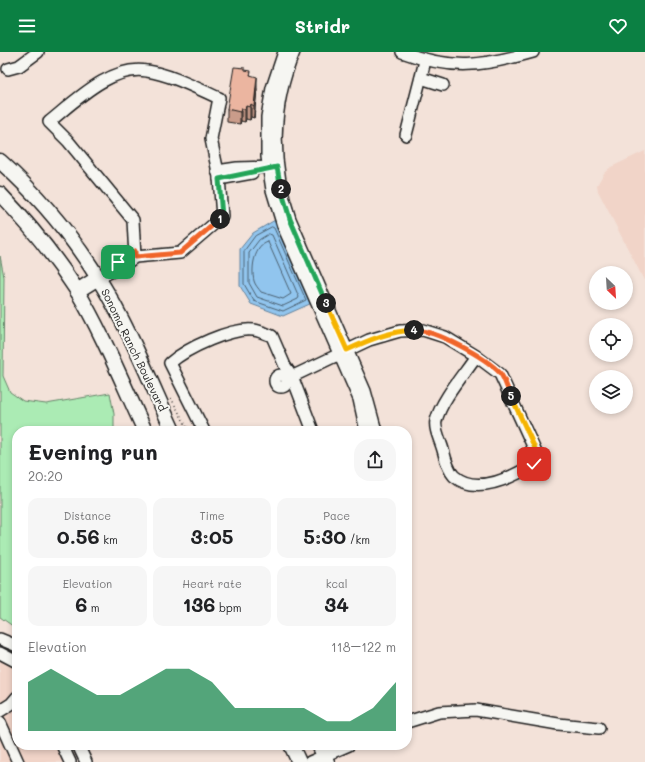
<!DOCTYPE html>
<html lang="en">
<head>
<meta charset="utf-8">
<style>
	body { margin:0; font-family:Mali,sans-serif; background:#f6f6f6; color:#202124; height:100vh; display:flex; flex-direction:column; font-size:15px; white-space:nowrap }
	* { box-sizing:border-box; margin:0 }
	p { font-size:13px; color:#757577 }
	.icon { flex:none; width:22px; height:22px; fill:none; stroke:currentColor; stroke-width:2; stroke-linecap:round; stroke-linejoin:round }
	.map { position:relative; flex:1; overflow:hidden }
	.sheet { position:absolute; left:12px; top:374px; width:400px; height:324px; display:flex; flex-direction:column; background:#fff; border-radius:16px; box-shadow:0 2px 6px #0003 }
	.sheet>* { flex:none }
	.needle { width:26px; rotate:155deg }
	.tools { position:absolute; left:589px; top:214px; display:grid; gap:8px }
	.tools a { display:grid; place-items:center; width:44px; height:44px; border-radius:50%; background:#fff; box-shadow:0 2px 6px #0003; font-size:20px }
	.pin { position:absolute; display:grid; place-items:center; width:34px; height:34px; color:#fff; margin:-17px; border-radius:8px; box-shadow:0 2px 6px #0006 }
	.km { position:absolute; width:20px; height:20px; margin:-10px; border-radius:50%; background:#222; color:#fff; font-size:11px; line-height:20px; text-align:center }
	.round { display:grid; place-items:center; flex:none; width:42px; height:42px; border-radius:16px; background:#f6f6f6 }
	.summary { display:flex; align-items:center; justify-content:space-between; height:68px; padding:0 16px }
	h1 { font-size:22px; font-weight:700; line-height:30px }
	.stats { display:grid; grid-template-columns:repeat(3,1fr); gap:6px; height:68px; padding:4px 16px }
	.stats div { display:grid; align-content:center; border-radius:10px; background:#f6f6f6; text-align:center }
	.stats b { font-size:20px; font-weight:700 }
	.stats small { font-size:11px; font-weight:400 }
	.stats p { font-size:11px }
	.chart { height:112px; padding:8px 16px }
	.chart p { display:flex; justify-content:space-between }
	.chart svg { width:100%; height:72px; margin-top:4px; fill:#0b8043; opacity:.7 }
	header { display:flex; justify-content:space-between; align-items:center; height:52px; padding:0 16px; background:#0b8043; color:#fff; font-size:18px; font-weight:700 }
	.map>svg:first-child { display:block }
</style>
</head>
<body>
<header><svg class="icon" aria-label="menu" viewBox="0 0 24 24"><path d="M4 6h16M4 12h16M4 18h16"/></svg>Stridr<svg class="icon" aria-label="heart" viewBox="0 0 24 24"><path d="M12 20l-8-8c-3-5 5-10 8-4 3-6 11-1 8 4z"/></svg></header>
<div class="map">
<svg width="645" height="710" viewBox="0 0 645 710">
	<rect width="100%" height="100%" fill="#f3e2d9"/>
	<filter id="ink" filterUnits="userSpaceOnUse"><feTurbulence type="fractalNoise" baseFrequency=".025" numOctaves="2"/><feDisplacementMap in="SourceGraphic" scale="8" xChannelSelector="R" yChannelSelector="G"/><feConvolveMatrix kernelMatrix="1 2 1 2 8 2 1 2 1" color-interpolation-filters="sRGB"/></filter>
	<g filter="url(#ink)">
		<g fill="#f1d4c8">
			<polygon points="645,99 645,230 598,139 597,133 604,121 611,115"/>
			<polygon points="0,607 17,618 17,693 57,693 65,710 0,710"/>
		</g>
		<polygon fill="#abebb4" stroke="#648468" points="0,204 4,225 3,324 10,340 23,349 46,352 110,341 114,362 114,379 17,379 17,577 0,565"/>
		<polygon fill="#91c5ee" stroke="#62819a" points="275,168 312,251 283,264 251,252 240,234 240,197 253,181"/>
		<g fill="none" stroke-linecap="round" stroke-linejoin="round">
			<g stroke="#4b6070" stroke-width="1">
				<polygon points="272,175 274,176 306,248 283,259 254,249 244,232 244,199 255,184"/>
				<polygon points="269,182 272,183 299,245 298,247 283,254 257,245 249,231 249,201 259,188"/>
				<path d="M268,190L291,242L283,247L261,240C259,237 255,233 254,229C251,216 254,194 268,190Z"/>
			</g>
			<defs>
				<g id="minor">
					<polyline points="284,0 272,36 267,65 267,105 272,138 283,174 359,347 366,379"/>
					<path d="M294,0C271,54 271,112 290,167L365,339L376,379"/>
					<path d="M402,0C453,19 483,14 533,0"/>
					<polyline points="8,17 19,14 38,0"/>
					<polyline points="421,26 443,33"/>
					<polyline points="406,83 425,9"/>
					<polyline points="217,119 237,116 274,115"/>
					<polyline points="219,127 252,121"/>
					<path d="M98,226L121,215L135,205L180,201L222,165L219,125L211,87L219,46C196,36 172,23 147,19C112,12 74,50 49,70L68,89L133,168L135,205"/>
					<circle cx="281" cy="329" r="6"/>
					<path d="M287,327L369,288L400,279L423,278L445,285L476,304L500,322L537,403L534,412C513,425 477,444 454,424C448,418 445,406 443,398C441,390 434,377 436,369C441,348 464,322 476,304"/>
					<path d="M204,379L170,311C187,296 232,275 254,278C260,279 267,282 272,284L285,314L292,324L313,379"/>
					<polyline points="0,587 17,594"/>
					<polyline points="0,601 17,610"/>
					<polyline points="0,659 11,652 17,645"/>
					<polyline points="0,670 18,710"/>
					<polyline points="407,670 439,660 476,658 558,672 599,676"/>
					<polyline points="62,693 70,710"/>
					<polyline points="78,693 86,710"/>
					<polyline points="310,710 349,693"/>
				</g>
				<g id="major">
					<path d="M0,109C39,144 73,185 100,229C129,276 150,329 173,379"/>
					<path d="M0,142C28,171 54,203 76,237C103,282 123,332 145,379"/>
					<polyline points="77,239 98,226"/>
					<polyline points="291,693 299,710"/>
					<polyline points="319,693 327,710"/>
				</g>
			</defs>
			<use href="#minor" stroke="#1c1c1c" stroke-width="14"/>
			<use href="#major" stroke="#1c1c1c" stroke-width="17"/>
			<polyline stroke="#1c1c1c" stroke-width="1.5" stroke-dasharray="1 3" stroke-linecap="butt" points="171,346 189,379"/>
			<use href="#minor" stroke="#f6f6f2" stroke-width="11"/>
			<use href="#major" stroke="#f6f6f2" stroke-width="14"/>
		</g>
		<polygon fill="#ca9c8a" stroke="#1c1c1c" points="245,18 251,23 257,38 254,66 251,65 250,68 246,67 245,70 241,69 240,72 227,70 227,57"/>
		<g fill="#a47f70" stroke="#1c1c1c">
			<polygon points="257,25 257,38 254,66 254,54"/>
			<polygon points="251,52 251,65 250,68 250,55"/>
			<polygon points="246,54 246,67 245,70 245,57"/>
			<polygon points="241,57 241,69 240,72 240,60"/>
		</g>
		<polygon fill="#ebb5a0" stroke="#1c1c1c" points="234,15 245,16 245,18 251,19 250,23 257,25 254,54 251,52 250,55 246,54 245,57 241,57 240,60 227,57"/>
	</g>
	<g fill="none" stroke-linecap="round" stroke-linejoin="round" filter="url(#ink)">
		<defs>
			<polyline id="split-1" points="118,210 135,199 135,205 180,201 220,167"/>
			<polyline id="split-2" points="220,167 222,165 219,127 277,115 281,137"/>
			<polyline id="split-3" points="281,137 290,167 326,251"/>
			<path id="split-4" d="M326,251L347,298C369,288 390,279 414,278"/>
			<path id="split-5" d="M414,278C436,278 485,305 500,321C505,327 507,337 511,344"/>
			<polyline id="split-6" points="511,344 534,394 537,403 534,412"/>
		</defs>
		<use href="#split-1" stroke="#fff" stroke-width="8"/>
		<use href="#split-2" stroke="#fff" stroke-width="8"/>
		<use href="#split-3" stroke="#fff" stroke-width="8"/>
		<use href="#split-4" stroke="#fff" stroke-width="8"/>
		<use href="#split-5" stroke="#fff" stroke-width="8"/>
		<use href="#split-6" stroke="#fff" stroke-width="8"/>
		<use href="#split-1" stroke="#f0652b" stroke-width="5"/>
		<use href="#split-2" stroke="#22a559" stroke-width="5"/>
		<use href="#split-3" stroke="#22a559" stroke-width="5"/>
		<use href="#split-4" stroke="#f5b400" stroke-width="5"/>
		<use href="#split-5" stroke="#f0652b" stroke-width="5"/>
		<use href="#split-6" stroke="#f5b400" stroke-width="5"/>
	</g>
	<g text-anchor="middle" stroke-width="4" stroke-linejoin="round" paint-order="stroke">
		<g font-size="11" fill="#1c1c1c" stroke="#f6f6f2">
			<text transform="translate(134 298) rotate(64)" y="4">Sonoma Ranch Boulevard</text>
		</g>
	</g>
</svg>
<div class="tools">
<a><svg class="needle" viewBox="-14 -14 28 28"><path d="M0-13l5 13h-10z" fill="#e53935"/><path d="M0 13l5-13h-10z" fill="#757577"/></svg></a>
<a><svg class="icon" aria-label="locate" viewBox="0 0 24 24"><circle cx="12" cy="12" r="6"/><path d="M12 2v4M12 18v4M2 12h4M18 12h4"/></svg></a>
<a><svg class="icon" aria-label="layers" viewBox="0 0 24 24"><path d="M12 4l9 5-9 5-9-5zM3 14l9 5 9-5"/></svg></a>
</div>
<div class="pin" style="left:118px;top:210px;background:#1e9e55"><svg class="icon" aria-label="arrive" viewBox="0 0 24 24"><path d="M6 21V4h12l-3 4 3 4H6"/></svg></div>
<div class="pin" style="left:534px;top:412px;background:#d93025"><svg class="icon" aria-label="check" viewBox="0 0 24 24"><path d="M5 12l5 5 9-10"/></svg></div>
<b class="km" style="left:220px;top:167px">1</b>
<b class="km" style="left:281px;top:137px">2</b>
<b class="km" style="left:326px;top:251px">3</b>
<b class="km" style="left:414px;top:278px">4</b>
<b class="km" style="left:511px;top:344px">5</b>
<section class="sheet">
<div class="summary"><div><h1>Evening run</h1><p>20:20</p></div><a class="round"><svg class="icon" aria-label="share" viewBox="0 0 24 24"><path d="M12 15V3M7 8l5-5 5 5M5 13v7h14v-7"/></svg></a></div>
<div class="stats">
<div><p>Distance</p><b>0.56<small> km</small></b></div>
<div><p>Time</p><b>3:05</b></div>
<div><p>Pace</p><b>5:30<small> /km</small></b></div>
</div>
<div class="stats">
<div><p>Elevation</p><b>6<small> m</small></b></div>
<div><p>Heart rate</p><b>136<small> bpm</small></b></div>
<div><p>kcal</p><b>34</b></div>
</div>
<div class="chart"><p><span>Elevation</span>118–122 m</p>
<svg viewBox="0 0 160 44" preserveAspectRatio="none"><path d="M0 44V14L10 6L20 14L30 22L40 22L50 14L60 6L70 6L80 14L90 30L100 30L110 30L120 30L130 38L140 38L150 30L160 14V44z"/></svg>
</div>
</section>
</div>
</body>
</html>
